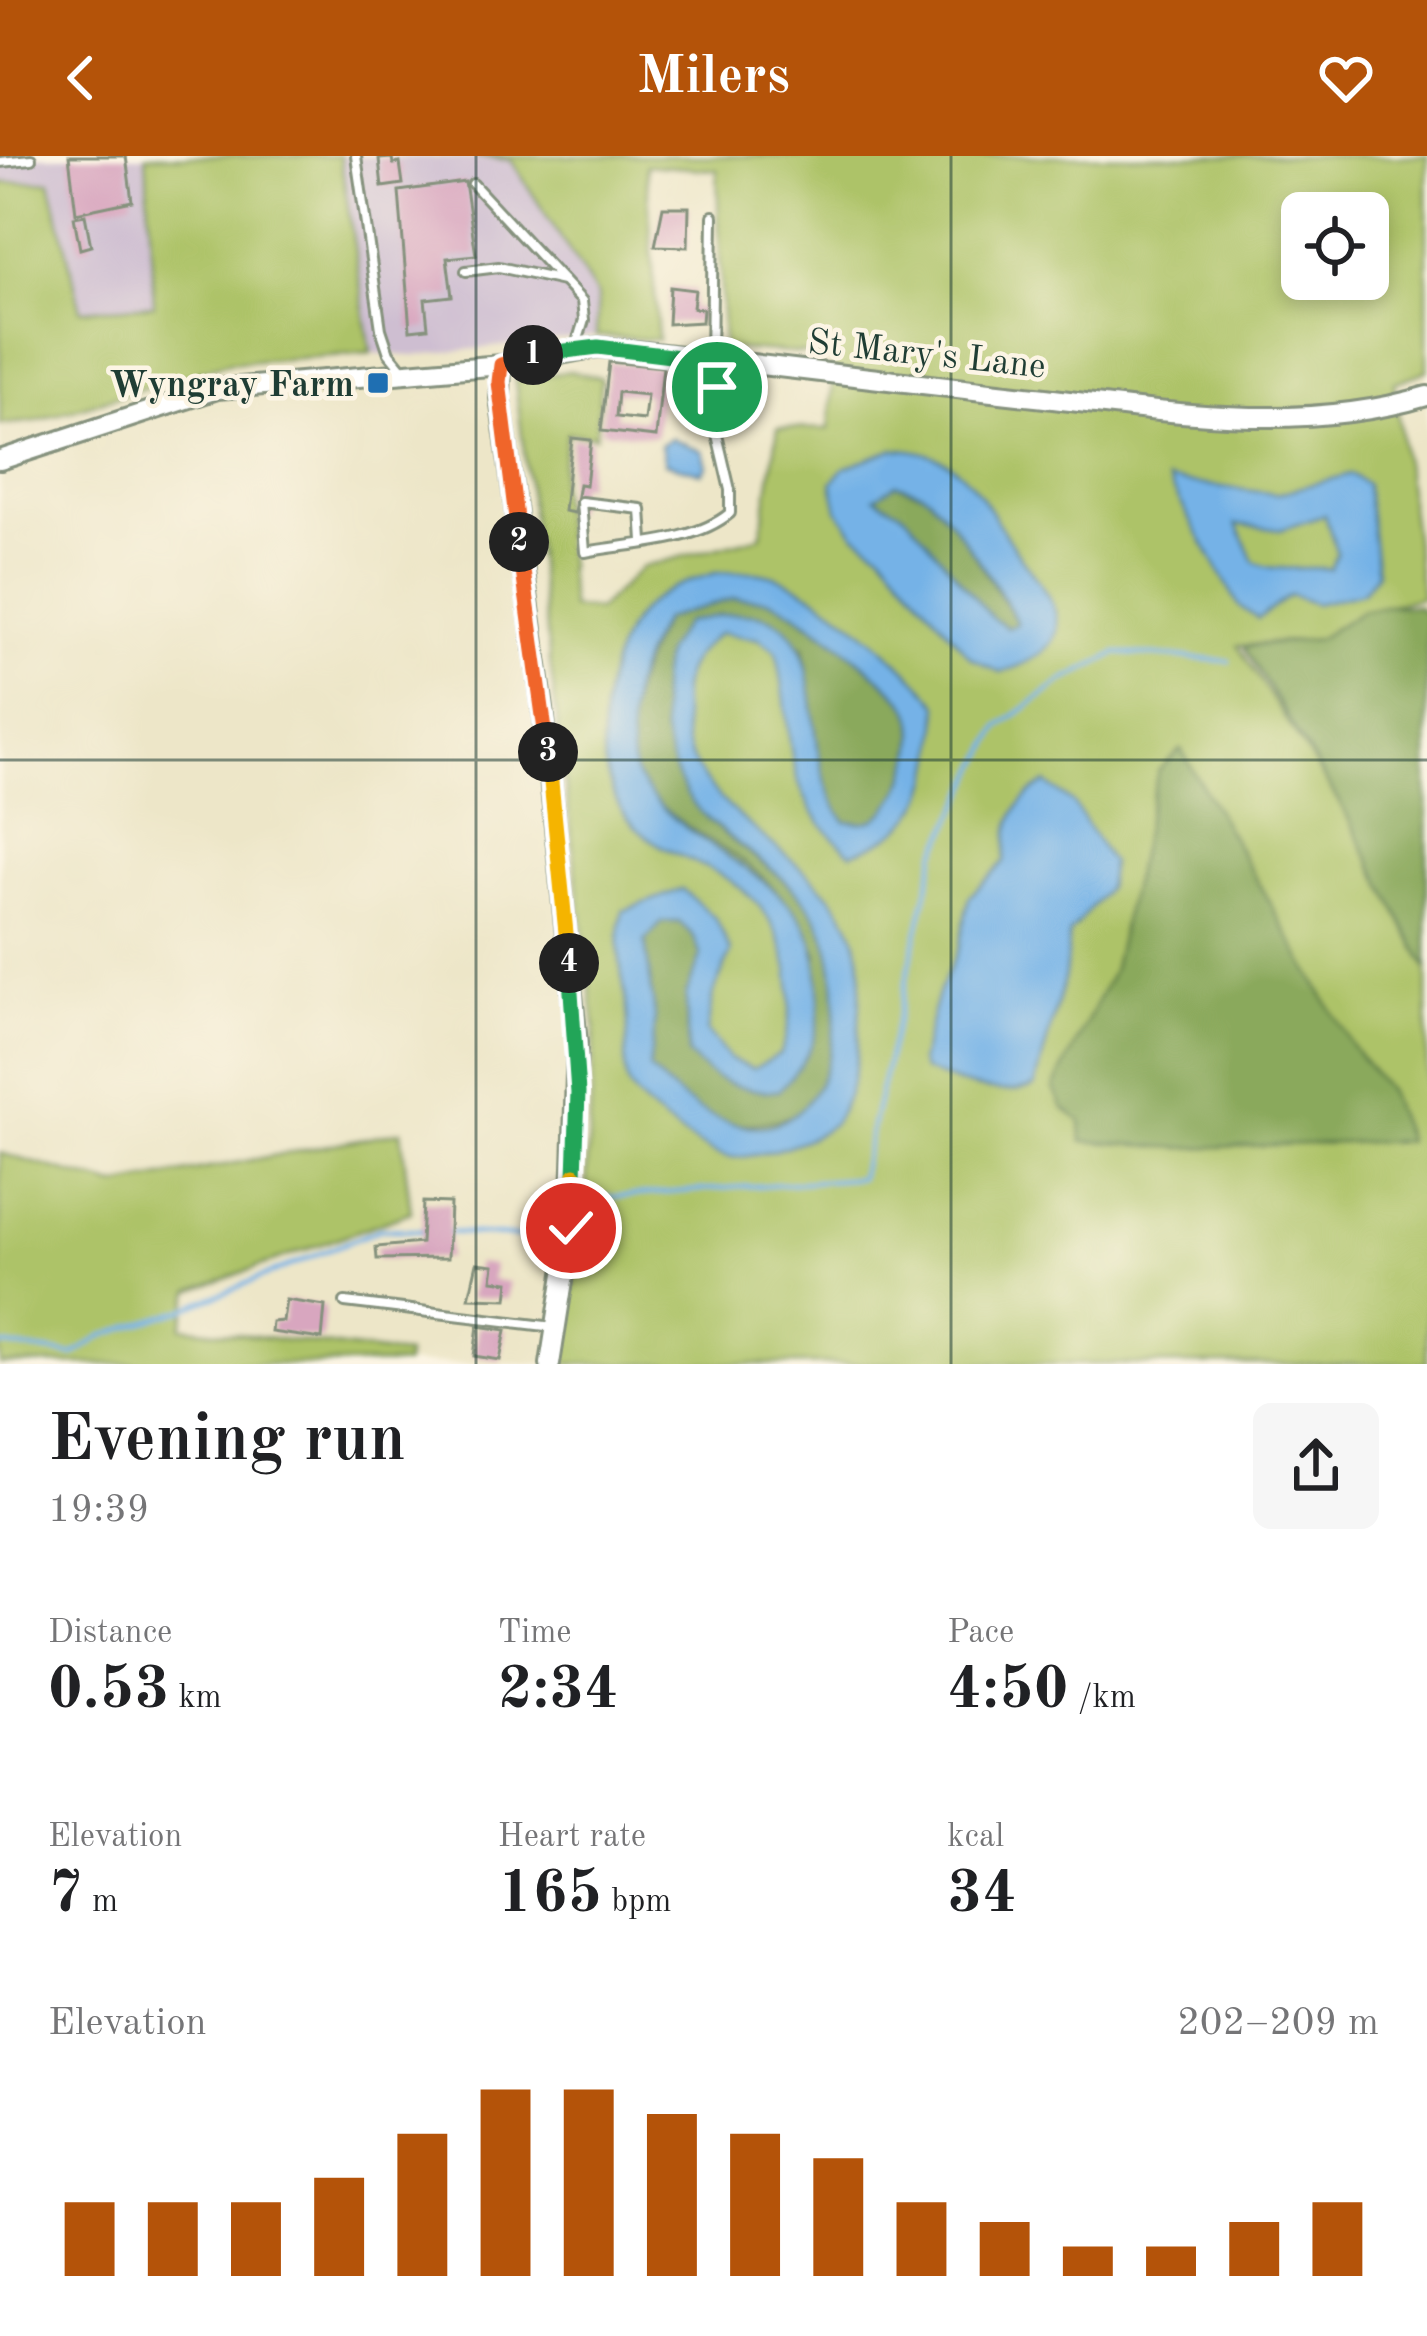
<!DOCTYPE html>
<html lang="en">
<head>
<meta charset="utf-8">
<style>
	body { margin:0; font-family:"Old Standard TT",serif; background:#f6f6f6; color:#202124; height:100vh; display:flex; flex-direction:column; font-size:45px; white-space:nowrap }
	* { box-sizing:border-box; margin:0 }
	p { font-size:39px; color:#757577 }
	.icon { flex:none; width:66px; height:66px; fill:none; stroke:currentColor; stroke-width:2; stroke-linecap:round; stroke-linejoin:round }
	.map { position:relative; height:1208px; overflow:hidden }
	.details { display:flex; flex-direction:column; background:#fff; flex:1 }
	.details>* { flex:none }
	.controls { position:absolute; left:1281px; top:36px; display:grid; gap:24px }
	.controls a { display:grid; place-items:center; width:108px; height:108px; border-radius:18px; background:#fff; box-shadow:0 6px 18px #0003; font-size:60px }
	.pin { position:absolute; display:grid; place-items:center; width:102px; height:102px; color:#fff; margin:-51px; border:6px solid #fff; border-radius:50%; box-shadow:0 3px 12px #0007 }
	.km { position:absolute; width:60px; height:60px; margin:-30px; border-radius:50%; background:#222; color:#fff; font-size:33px; line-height:60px; text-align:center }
	.round { display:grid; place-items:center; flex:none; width:126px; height:126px; border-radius:18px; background:#f6f6f6 }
	.head { display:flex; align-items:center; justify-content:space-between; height:204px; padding:0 48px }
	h1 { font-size:66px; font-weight:800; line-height:90px }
	.stats { display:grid; grid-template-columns:repeat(3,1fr); gap:18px; height:204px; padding:12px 48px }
	.stats div { display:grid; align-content:center }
	.stats b { font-size:60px; font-weight:800 }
	.stats small { font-size:33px; font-weight:400 }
	.stats p { font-size:33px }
	.chart { height:336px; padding:24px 48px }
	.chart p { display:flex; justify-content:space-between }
	.chart svg { width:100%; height:216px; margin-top:12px; stroke:#b45309; stroke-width:6 }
	header { display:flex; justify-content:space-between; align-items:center; height:156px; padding:0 48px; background:#b45309; color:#fff; font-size:54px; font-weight:800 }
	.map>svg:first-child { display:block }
</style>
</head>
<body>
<header><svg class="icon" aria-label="back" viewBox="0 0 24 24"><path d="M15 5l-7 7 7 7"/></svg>Milers<svg class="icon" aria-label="heart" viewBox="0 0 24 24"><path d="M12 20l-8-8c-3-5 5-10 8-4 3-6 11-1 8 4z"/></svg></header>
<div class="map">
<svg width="1427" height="1208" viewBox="0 0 1427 1208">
	<rect width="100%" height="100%" fill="#fcf5e5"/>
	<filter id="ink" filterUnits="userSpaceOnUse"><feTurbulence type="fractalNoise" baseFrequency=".00833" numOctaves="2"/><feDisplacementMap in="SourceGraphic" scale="24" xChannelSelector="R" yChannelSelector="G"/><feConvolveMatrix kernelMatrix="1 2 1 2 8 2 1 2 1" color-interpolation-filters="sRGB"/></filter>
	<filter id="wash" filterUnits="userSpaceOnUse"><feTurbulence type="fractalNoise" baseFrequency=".004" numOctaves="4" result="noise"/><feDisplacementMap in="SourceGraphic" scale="48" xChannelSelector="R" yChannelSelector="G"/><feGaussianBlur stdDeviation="2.7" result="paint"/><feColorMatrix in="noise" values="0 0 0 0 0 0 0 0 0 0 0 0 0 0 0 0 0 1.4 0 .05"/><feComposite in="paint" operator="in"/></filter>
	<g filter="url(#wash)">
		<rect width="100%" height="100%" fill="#ede6c8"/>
		<g fill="#cebed1">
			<polygon points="0,0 149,0 155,149 81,154 51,25 0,27"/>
			<polygon points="340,0 510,4 598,140 596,180 410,200 371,197"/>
		</g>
		<g fill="#adc368" stroke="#66804e" stroke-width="3" fill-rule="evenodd">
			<polygon points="146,0 340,0 371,197 227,207 36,265 0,269 0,27 50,25 81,154 154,149"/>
			<path d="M474,0H1427V215L1394,227L1422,442L1362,455L1318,483L1238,490L1344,654L1427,813V1208H562L584,1064L595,870L515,224L570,215L601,222L596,280L567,277L559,329L571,452L598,454L642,411L761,380L778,272L829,273L835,200L723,192L717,14L646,9L658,184L596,180L598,140L511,4ZM1302,57H1368V123H1302Z"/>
			<polygon points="401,975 411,1056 191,1135 182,1171 406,1199 405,1208 0,1208 0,997 116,1030"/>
		</g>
		<g fill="#8aa95c" stroke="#547348" stroke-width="3">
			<polygon points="896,328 926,338 959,375 1018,468 1009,472 992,462 906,360 874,340"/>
			<path d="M734,442C745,443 761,442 772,445C796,453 901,533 911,556C923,586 902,651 872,665C864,668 854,666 844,665L825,639L804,491L718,458L661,532C670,561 681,632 699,653C730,692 786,714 814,757C843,802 843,897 814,943C802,962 770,966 749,968C708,973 676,938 649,913L655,861L645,785L661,766H679L693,779L701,800L686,839L688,899L778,935L818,798C800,760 772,724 736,701C702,679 657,657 636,620C613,579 642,499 665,463Z"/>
			<polygon points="1386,450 1418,450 1427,460 1427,813 1344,654 1244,491 1318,483 1361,455"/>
			<polygon points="1181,593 1352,890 1388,936 1407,985 1181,992 1082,985 1081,965 1063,952 1054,932 1112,816 1158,615"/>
		</g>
		<g fill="#75b2e7" stroke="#4a788e" stroke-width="3" fill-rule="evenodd">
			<polygon points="671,282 703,295 707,310 702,317 665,307 661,289"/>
			<path d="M893,293C964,293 979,340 1015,393C1054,449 1093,484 1001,517L970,501L882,396L855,378L838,354L832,327L844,312ZM896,328C905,330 915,332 923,337C943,349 1010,446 1017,468L1008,472L992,462L906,359L875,341Z"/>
			<path d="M1350,318L1366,328L1377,417L1362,437L1315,448L1290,439L1258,463L1239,450L1168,324L1276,338ZM1325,359L1337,398L1330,413C1303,409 1278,418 1254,406L1237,368L1280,374Z"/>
			<path d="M715,417C730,417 747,414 762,417C814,426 907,508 939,549C936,624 929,673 851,697C776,637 797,579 776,495L759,483L720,477C692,497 679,517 682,552C684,563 683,577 686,588C715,681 867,715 861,822C858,870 862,921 836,963C824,983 750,1005 727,1001C704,997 633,948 627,926C622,910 628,887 628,871C628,828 611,798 623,755L682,733L716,763L731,796L713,838L707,875L729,903L753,913L781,897C802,835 789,763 731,725C700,705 661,697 635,670C584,620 598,513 636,461C656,435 684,426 715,417ZM734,442C745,443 761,442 772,445C797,453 901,532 911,556C924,586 902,651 872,664C864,668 854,666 845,665C781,580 862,417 685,467C677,479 665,493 663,506C654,552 666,618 698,653C732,690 786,714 814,757C855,820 842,998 731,967C696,957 675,938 649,913L655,861L645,785L662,766H679L693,779L701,800L686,839L688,899C714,927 741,935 778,935C808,905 821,880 819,838C818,810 817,782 798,759C754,703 674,682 637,621C630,610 631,589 630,576C627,534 643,497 664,463Z"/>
			<path d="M1046,627L1073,647L1111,707L1107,732L1069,778L1065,819L1035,930C1001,944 955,927 923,914L920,905L938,838L959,791L969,741L1005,705C1008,667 1011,647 1046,627Z"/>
		</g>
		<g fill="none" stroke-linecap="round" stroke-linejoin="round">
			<g stroke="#75b2e7" stroke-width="4.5">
				<polyline points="584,1043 860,1022 936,697 999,571 1063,525 1117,497 1229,505"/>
				<polyline points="446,1076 523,1081 560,1046"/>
				<polyline points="0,1189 73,1199 102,1180 182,1154 380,1073 423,1075"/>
			</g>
		</g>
		<g id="blocks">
			<g fill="#d8a6bf" fill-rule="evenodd">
				<polygon points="69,0 126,0 132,45 76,57"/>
				<polygon points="392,2 393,8 400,7 403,28 382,31 379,3"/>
				<polygon points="465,26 476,99 447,102 452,140 425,143 428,172 410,174 399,35"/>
				<polygon points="663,51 689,51 688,91 655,90"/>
				<polygon points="85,59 91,90 80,93 74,61"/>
				<polygon points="670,131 695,134 693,152 703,153 702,166 668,168"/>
				<path d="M609,206L663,211L656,281L601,275ZM618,236L647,239L644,264L616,261Z"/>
				<polygon points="572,282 591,284 586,329 579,328 574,357 564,355"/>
				<polygon points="423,1046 450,1047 448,1102 377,1103 376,1091 421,1087"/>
				<polygon points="477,1107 494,1109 492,1124 509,1126 507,1143 469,1142"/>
				<polygon points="286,1144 325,1150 322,1183 271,1176 272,1166 283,1165"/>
				<polygon points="478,1170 506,1174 500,1204 474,1200"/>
			</g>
		</g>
	</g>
	<g filter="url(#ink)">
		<use href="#blocks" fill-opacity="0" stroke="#86927e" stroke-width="3"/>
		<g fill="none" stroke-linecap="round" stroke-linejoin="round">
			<defs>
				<g id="lane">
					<polyline points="356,0 381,173 389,197 402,213"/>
					<polyline points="0,6 31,3"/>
					<polyline points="473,28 582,145 584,164 575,193"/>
					<polyline points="466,115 499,111 563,125"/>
					<polyline points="711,204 713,60"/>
					<path d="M643,385L641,353L581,346L585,396C632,387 694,387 730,357V334L714,266L719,208"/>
					<polyline points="345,1146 554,1171"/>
				</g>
				<g id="secondary">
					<polyline points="501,209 500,242 543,553 577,887 571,1073 550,1208"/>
					<path d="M0,304L217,233L501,209L598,191C744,206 890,225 1036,241C1165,256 1301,278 1427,240"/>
				</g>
			</defs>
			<use href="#lane" stroke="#86927e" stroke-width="14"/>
			<use href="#secondary" stroke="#86927e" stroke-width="24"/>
			<use href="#lane" stroke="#fff" stroke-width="8"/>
			<use href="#secondary" stroke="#fff" stroke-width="18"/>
		</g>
	</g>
	<g fill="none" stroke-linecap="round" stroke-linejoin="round" filter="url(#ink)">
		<defs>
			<polyline id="split-1" points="533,199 598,191 719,206 717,231"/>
			<polyline id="split-2" points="519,386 499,226 501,209 533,199"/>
			<polyline id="split-3" points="519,386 548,596"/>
			<polyline id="split-4" points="548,596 569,807"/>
			<polyline id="split-5" points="569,807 578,937 575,1019"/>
			<polyline id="split-6" points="571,1072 575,1019"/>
		</defs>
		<use href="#split-1" stroke="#fff" stroke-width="24"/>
		<use href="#split-2" stroke="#fff" stroke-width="24"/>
		<use href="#split-3" stroke="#fff" stroke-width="24"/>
		<use href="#split-4" stroke="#fff" stroke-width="24"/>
		<use href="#split-5" stroke="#fff" stroke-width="24"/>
		<use href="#split-6" stroke="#fff" stroke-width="24"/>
		<use href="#split-1" stroke="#22a559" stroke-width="15"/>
		<use href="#split-2" stroke="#f0652b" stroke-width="15"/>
		<use href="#split-3" stroke="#f0652b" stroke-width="15"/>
		<use href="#split-4" stroke="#f5b400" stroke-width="15"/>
		<use href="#split-5" stroke="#22a559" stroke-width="15"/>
		<use href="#split-6" stroke="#f5b400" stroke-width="15"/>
	</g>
	<path fill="none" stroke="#1f3d34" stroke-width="3" stroke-opacity="0.55" d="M476,0V1208M951,0V1208M0,604H1427"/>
	<rect fill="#1f6fb2" stroke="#fcf5e5" stroke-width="4.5" x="366" y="215" width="24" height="24" rx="6"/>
	<g text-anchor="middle" stroke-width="9" stroke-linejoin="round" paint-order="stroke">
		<g font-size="36" fill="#1f3d34" stroke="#fcf5e5">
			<text transform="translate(927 196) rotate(6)" y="13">St Mary's Lane</text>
		</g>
		<g font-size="36" font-weight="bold" fill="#1f3d34" stroke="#fcf5e5" text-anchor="end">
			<text x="354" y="240">Wyngray Farm</text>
		</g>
	</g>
</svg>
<div class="controls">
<a><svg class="icon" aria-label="locate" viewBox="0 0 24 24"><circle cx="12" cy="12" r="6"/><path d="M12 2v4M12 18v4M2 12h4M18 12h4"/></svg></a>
</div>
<div class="pin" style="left:717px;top:231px;background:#1e9e55"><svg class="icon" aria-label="arrive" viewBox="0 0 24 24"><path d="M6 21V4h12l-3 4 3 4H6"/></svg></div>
<div class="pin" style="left:571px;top:1072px;background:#d93025"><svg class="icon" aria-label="check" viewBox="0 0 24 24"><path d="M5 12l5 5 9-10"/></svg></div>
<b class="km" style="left:533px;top:199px">1</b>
<b class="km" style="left:519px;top:386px">2</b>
<b class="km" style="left:548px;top:596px">3</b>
<b class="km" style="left:569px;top:807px">4</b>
</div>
<section class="details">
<div class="head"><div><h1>Evening run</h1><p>19:39</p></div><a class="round"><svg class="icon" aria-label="share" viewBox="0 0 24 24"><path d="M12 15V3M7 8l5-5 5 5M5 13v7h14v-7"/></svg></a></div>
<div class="stats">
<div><p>Distance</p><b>0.53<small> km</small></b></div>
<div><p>Time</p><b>2:34</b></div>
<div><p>Pace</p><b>4:50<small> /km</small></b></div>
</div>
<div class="stats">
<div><p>Elevation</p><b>7<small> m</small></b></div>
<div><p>Heart rate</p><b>165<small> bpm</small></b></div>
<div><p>kcal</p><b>34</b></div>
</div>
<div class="chart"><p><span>Elevation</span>202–209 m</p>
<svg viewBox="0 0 160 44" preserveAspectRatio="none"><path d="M5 44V29M15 44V29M25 44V29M35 44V24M45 44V15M55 44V6M65 44V6M75 44V11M85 44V15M95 44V20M105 44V29M115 44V33M125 44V38M135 44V38M145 44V33M155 44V29"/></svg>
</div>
</section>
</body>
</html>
